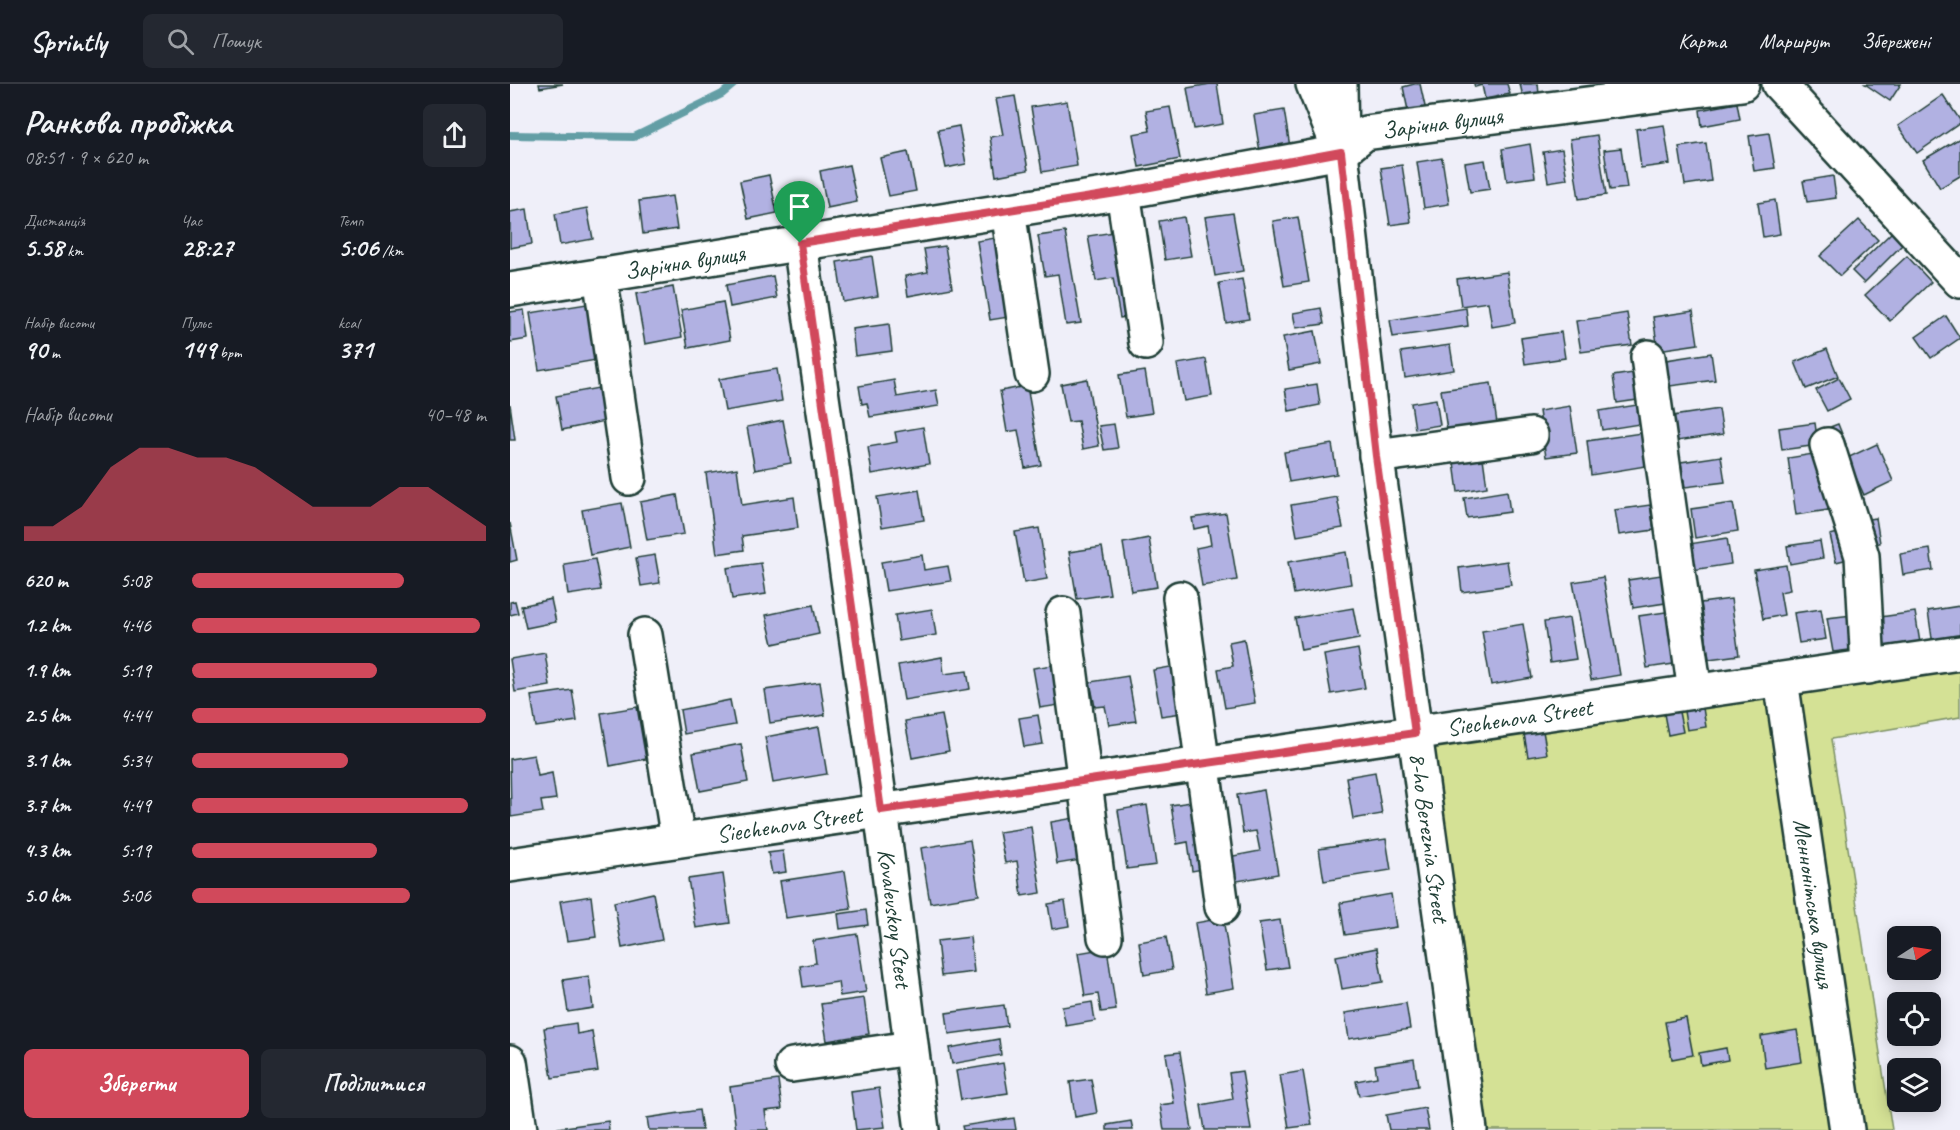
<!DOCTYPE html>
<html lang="uk">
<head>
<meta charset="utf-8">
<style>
	body { margin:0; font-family:Caveat,sans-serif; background:#242831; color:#f1f3f6; height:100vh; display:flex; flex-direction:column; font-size:22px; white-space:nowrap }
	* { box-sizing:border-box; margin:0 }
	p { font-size:20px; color:#9ea1a6 }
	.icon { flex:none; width:33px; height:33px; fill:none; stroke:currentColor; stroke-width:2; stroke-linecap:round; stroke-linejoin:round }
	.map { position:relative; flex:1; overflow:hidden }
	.panel { display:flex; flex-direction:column; background:#171b24; width:510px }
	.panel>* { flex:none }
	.needle { width:39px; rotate:78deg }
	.controls { position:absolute; left:1377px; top:842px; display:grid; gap:12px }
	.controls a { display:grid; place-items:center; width:54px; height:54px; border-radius:9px; background:#171b24; box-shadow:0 3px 15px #0003; font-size:30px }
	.pin { position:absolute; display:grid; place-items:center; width:51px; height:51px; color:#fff; margin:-62px -26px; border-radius:50% 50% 50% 0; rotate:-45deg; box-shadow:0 0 6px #0007 }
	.pin .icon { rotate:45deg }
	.round { display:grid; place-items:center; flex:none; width:63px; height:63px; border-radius:9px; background:#242831 }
	.summary { display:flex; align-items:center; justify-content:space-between; height:102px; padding:0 24px }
	h1 { font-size:33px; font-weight:700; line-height:45px }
	.stats { display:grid; grid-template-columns:repeat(3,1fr); gap:9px; height:102px; padding:6px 24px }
	.stats div { display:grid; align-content:center }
	.stats b { font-size:26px; font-weight:700 }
	.stats small { font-size:16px; font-weight:400 }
	.stats p { font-size:16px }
	.chart { height:168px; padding:12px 24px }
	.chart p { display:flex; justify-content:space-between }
	.chart svg { width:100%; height:108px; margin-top:6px; fill:#d1495b; opacity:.7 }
	.button { display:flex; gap:12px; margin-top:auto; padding:12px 24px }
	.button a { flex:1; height:69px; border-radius:9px; background:#d1495b; color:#fff; font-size:24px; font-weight:700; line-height:69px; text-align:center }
	.button a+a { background:#242831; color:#f1f3f6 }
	ul { padding:0 24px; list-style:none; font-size:20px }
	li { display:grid; grid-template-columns:96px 72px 1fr; align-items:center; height:45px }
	li i { height:15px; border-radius:8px; background:#d1495b }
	header { display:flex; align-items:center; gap:36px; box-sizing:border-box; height:84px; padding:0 30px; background:#171b24; border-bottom:2px solid #363941 }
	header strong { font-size:28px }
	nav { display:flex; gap:33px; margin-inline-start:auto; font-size:21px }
	.search { width:420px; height:54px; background:#242831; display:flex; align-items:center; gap:15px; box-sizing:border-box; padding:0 21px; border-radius:9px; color:#9ea1a6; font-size:22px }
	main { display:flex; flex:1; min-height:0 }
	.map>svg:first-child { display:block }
</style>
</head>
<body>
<header>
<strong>Sprintly</strong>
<div class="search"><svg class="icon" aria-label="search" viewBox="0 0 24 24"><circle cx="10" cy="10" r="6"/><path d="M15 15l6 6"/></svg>Пошук</div>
<nav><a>Карта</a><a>Маршрут</a><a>Збережені</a></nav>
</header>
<main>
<section class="panel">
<div class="summary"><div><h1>Ранкова пробіжка</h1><p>08:51 · 9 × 620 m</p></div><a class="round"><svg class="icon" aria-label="share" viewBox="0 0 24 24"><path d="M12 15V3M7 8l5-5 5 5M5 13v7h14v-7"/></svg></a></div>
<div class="stats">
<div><p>Дистанція</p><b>5.58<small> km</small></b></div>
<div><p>Час</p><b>28:27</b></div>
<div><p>Темп</p><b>5:06<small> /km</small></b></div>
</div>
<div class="stats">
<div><p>Набір висоти</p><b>90<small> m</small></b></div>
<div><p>Пульс</p><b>149<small> bpm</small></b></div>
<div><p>kcal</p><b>371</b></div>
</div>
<div class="chart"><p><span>Набір висоти</span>40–48 m</p>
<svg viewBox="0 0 160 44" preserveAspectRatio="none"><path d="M0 44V38L10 38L20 30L30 14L40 6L50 6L60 10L70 10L80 14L90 22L100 30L110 30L120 30L130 22L140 22L150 30L160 38V44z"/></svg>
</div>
<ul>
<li><b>620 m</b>5:08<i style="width:72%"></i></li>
<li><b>1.2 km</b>4:46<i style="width:98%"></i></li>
<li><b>1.9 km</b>5:19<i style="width:63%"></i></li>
<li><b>2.5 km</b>4:44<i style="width:100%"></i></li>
<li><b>3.1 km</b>5:34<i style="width:53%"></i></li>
<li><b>3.7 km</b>4:49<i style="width:94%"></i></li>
<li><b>4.3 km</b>5:19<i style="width:63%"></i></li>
<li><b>5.0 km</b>5:06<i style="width:74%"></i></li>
</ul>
<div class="button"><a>Зберегти</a><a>Поділитися</a></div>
</section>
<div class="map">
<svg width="1450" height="1046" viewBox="0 0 1450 1046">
	<rect width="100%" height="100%" fill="#efeff9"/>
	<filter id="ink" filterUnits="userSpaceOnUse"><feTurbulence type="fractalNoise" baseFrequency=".0167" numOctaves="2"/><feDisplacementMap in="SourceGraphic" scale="12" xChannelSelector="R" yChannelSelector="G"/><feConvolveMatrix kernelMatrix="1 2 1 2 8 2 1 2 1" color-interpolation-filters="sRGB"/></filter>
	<g filter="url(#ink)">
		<polygon fill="#d4e195" stroke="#7a8f64" stroke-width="1.5" points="1450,585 1450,633 1321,655 1382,1046 975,1046 924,663"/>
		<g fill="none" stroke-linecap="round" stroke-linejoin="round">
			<polyline stroke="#639ea5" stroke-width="8" points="0,51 124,53 212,10 224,0"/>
		</g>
		<g fill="#b1b1e2" stroke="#1f3d34" stroke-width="1.5">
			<polygon points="29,0 53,0 30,4"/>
			<polygon points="700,0 707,0 713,40 684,45 677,4"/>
			<polygon points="904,0 910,0 916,27 899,31 893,3"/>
			<polygon points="964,0 997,0 1000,10 975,15 972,1 965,3"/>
			<polygon points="1010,0 1028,0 1029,10 1013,13"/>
			<polygon points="1355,0 1391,0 1380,17"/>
			<polygon points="1433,11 1450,36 1450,39 1407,69 1388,42"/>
			<polygon points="505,12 518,86 486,92 480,53 493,51 486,15"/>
			<polygon points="557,17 567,82 532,88 521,23"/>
			<polygon points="1227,19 1230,35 1192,42 1190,26"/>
			<polygon points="660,23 670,75 629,83 623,50 640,47 636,27"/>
			<polygon points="774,26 780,63 750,68 744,31"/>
			<polygon points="1154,41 1160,80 1131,84 1126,45"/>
			<polygon points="449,42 456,80 436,84 428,46"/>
			<polygon points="1259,49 1265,84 1244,87 1239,52"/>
			<polygon points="1087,51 1096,111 1069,115 1060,55"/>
			<polygon points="1450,54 1450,92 1430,104 1413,76"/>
			<polygon points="1196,59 1201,97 1175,101 1169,63"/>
			<polygon points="1020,60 1025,93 997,97 992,65"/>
			<polygon points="1111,64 1117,104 1100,106 1094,66"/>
			<polygon points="1052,65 1057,95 1038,98 1033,68"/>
			<polygon points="398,68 406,107 379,112 370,74"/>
			<polygon points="932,74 939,120 914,124 907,78"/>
			<polygon points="975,76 980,105 960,108 955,79"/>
			<polygon points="339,81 347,118 317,124 310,87"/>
			<polygon points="892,81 901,138 880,141 871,84"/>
			<polygon points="259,91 267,129 238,135 230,97"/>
			<polygon points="1323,92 1326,114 1297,118 1293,97"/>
			<polygon points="162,112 167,145 133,150 129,117"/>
			<polygon points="1265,116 1270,150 1253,153 1248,119"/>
			<polygon points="77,124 83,155 50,161 45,130"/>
			<polygon points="17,125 22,160 0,164 0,128"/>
			<polygon points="723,129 733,187 705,192 695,133"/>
			<polygon points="674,133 681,172 655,176 649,137"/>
			<polygon points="788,133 799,198 774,202 763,137"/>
			<polygon points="1349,136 1368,156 1330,192 1310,172"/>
			<polygon points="610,147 624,232 610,234 603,194 586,197 578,152"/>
			<polygon points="555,148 571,239 556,241 548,190 535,192 528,152"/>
			<polygon points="1382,148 1393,160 1354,199 1342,187"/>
			<polygon points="491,153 505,232 480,236 467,157"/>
			<polygon points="435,162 442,204 398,212 395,192 418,188 414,165"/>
			<polygon points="362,172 368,212 333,218 327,178"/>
			<polygon points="1397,172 1421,198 1380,237 1355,211"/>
			<polygon points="997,188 1005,239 982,243 978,218 951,222 947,195"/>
			<polygon points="263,192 267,214 220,223 216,201"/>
			<polygon points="732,195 739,235 716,239 709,199"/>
			<polygon points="163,203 172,253 135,260 126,210"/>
			<polygon points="213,218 220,256 178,264 171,226"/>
			<polygon points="83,219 92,275 29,286 20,229"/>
			<polygon points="811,224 814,240 786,244 783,229"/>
			<polygon points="956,224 958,242 883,253 880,236"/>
			<polygon points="14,226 18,255 0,258 0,228"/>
			<polygon points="1183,227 1188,260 1148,266 1143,233"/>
			<polygon points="1117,229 1122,261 1071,268 1066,237"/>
			<polygon points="1436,232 1450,254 1421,274 1406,253"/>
			<polygon points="379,240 382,267 345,272 342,245"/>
			<polygon points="805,247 811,280 779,286 773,253"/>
			<polygon points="1051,248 1055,274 1015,280 1011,254"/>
			<polygon points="940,261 944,286 895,294 891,268"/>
			<polygon points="1317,265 1328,292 1296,305 1285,278"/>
			<polygon points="1201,269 1205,296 1160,302 1156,276"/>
			<polygon points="696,275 702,312 674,317 667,280"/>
			<polygon points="267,285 272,317 215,327 209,295"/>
			<polygon points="635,287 642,329 616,333 609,291"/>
			<polygon points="1123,289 1127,316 1107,319 1103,292"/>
			<polygon points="1329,294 1340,315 1317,327 1306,306"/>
			<polygon points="577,295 589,362 573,365 568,337 558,338 551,300"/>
			<polygon points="384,296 387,313 426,306 429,322 360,333 357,319 352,320 349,302"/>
			<polygon points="981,299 987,339 937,346 931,306"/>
			<polygon points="807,300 810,321 779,327 775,305"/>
			<polygon points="517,302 531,381 515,384 508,346 497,348 490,307"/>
			<polygon points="88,304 95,337 52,346 46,312"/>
			<polygon points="926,315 930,341 905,345 901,319"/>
			<polygon points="0,320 5,356 0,356"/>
			<polygon points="1133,320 1136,339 1092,346 1089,327"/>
			<polygon points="1060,322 1067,369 1036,373 1029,327"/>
			<polygon points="1209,325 1213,350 1167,357 1163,332"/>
			<polygon points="273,336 281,379 245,386 237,343"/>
			<polygon points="1305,339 1308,361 1272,366 1269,344"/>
			<polygon points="604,340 608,364 594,366 589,342"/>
			<polygon points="1328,340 1336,360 1324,365 1315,345"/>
			<polygon points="413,343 419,380 362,390 358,363 387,358 385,348"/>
			<polygon points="1131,349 1136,382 1081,391 1077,357"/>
			<polygon points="822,360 827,390 779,398 774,368"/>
			<polygon points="1367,360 1383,397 1354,411 1337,374"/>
			<polygon points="972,367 977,403 948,408 943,371"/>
			<polygon points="1309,369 1318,426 1286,431 1278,374"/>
			<polygon points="1211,372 1215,398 1175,403 1171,378"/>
			<polygon points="227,384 232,421 284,413 288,444 232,452 234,466 207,470 196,389"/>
			<polygon points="409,406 414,436 372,443 367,413"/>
			<polygon points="997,407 1000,428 957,434 954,414"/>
			<polygon points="167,411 174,450 137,456 130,418"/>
			<polygon points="827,413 833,444 787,452 781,421"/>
			<polygon points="112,419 120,463 80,471 72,426"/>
			<polygon points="1223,419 1228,447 1185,454 1181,425"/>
			<polygon points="1140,421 1144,446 1109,451 1105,426"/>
			<polygon points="716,429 727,496 692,502 686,464 701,461 698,442 684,445 682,434"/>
			<polygon points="1366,434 1370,459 1353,462 1350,436"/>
			<polygon points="0,439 7,476 0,478"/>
			<polygon points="529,444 537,495 514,499 505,448"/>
			<polygon points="1340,446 1346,473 1326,478 1320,451"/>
			<polygon points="639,454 647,503 621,507 613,459"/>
			<polygon points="1217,454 1221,480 1183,486 1179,460"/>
			<polygon points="1310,457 1313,474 1280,480 1277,462"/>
			<polygon points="592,463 600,510 567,515 559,468"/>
			<polygon points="1420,465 1423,486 1393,491 1390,470"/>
			<polygon points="836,468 841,500 784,510 778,478"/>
			<polygon points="145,471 150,499 131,502 126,474"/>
			<polygon points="412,471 414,486 438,482 441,497 376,507 371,478"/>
			<polygon points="85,475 91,506 58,511 54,480"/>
			<polygon points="997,477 1001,501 952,508 949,484"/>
			<polygon points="251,479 256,510 222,515 217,484"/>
			<polygon points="1276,481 1280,506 1270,508 1274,531 1253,535 1244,486"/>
			<polygon points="1151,491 1155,519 1123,524 1118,496"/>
			<polygon points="1093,493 1110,591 1081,596 1063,498"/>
			<polygon points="41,515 46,538 16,544 11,522"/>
			<polygon points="1221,515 1229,571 1199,575 1191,519"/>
			<polygon points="5,517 8,529 0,531 0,518"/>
			<polygon points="303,521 309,550 263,560 256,531"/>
			<polygon points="1450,522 1450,557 1423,561 1418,527"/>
			<polygon points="843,524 849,555 791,566 785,534"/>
			<polygon points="422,525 426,551 389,557 385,531"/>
			<polygon points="1311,525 1316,555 1289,559 1284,529"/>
			<polygon points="1162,527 1170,579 1137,584 1129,532"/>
			<polygon points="1405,528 1411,565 1369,572 1364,534"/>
			<polygon points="1342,531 1347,565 1323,568 1317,534"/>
			<polygon points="1059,534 1066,575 1040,579 1034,538"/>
			<polygon points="1013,540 1022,594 981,601 972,547"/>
			<polygon points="734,555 745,619 715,624 708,585 723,582 719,558"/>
			<polygon points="848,565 855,604 821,610 814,571"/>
			<polygon points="35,569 40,602 5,608 0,575"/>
			<polygon points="432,573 434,590 457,587 460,605 394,616 388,581"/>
			<polygon points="549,580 556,620 530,624 523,584"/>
			<polygon points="671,581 679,628 651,632 643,586"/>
			<polygon points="618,592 626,637 599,641 595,622 585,623 580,598"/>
			<polygon points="310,598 315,631 260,639 255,606"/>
			<polygon points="62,606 67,637 26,643 21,612"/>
			<polygon points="220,616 225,641 174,650 170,626"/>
			<polygon points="127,623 136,675 100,682 91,629"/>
			<polygon points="1193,624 1196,643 1177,646 1174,627"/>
			<polygon points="1169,628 1173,648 1158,651 1154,630"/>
			<polygon points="432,631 439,667 402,674 395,637"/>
			<polygon points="528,631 533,660 514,663 509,634"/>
			<polygon points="309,643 317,690 263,699 255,653"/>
			<polygon points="1033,647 1037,670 1018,673 1014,650"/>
			<polygon points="231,660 238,698 190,707 183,669"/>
			<polygon points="24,671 28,692 42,689 46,715 31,717 33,728 1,733 0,675"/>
			<polygon points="865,688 872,730 843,735 836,693"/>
			<polygon points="754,706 768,790 722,798 718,773 750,767 746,747 733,749 727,711"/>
			<polygon points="688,717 699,784 682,787 678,758 667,760 661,721"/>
			<polygon points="637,721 646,781 617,785 608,726"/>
			<polygon points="570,733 577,775 547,780 541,738"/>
			<polygon points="521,743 531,809 512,812 507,777 495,779 489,748"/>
			<polygon points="876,755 881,786 814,797 809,765"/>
			<polygon points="460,756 469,811 420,819 411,764"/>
			<polygon points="273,767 276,788 262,790 258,769"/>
			<polygon points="335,787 341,825 276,834 270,797"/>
			<polygon points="213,790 220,839 186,844 178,795"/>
			<polygon points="143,809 152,856 112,864 104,818"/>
			<polygon points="881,810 886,843 835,851 830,819"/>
			<polygon points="81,812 86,853 57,857 50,817"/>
			<polygon points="555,817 559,842 542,845 538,820"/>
			<polygon points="356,826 358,841 330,845 328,830"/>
			<polygon points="713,834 724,904 696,909 685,839"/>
			<polygon points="770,836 778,883 757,886 749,839"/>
			<polygon points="347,850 356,908 330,912 328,898 293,903 290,882 306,879 303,857"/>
			<polygon points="460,853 464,888 431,892 427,857"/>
			<polygon points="656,853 662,886 634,891 629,858"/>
			<polygon points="597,864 606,926 591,928 588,910 575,912 568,869"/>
			<polygon points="867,864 873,898 832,905 826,872"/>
			<polygon points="79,892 83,924 58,928 53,896"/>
			<polygon points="354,914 359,950 317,957 311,920"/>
			<polygon points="582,918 585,937 556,942 552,923"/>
			<polygon points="896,919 900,945 839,955 835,929"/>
			<polygon points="494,921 497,942 439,950 436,929"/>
			<polygon points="1176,934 1183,971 1162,975 1155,938"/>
			<polygon points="66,939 67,950 82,947 88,987 42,994 34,944"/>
			<polygon points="1287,946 1292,978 1255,984 1251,952"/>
			<polygon points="489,955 491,971 442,980 439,964"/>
			<polygon points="1216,964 1218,976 1191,981 1189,969"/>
			<polygon points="670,968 682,1046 654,1046 650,1021 664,1019 656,970"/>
			<polygon points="904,975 908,1002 849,1012 846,997 867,993 865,981"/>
			<polygon points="493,979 498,1009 451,1016 446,987"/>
			<polygon points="732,987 741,1046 695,1046 691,1021 723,1015 719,989"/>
			<polygon points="793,987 802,1041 779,1044 770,991"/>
			<polygon points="581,995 587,1029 565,1033 560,998"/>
			<polygon points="268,996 272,1025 255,1027 258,1046 226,1046 220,1003"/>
			<polygon points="369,1004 375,1043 346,1046 341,1008"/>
			<polygon points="915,1024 919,1046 879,1046 876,1031"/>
			<polygon points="189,1026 192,1046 139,1046 137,1034"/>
			<polygon points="504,1034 506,1046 453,1046 452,1042"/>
			<polygon points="98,1037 99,1046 48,1046 48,1044"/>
			<polygon points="621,1037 623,1046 597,1046 597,1041"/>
		</g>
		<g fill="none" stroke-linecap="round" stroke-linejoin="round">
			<defs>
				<g id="minor">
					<polyline points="803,0 824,52"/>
					<path id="s1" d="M830,0L831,68L861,332L960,1046"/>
					<polyline points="1269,0 1450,197"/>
					<polyline points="613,108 636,259"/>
					<polyline points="498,126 522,290"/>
					<path id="s2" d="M290,159L371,726L412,1046"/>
					<polyline points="90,191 119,394"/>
					<path id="s3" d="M0,206L613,108L831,68L855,49L1232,0"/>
					<polyline points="1138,273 1185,608"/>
					<polyline points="1317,361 1352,472 1358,583"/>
					<polyline points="866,372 1021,351"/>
					<polyline points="670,514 712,823"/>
					<polyline points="553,530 595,853"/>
					<polyline points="135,551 168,756"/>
					<path id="s4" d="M1271,596L1337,1046"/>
					<path id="s5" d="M0,781L1450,569"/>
					<polyline points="0,978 10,1046"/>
					<polyline points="282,981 401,964"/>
				</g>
			</defs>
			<use href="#minor" stroke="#1f3d34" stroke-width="38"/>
			<use href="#minor" stroke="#fff" stroke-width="33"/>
		</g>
	</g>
	<g fill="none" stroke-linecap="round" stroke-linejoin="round" filter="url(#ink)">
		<defs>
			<polygon id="route" points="831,68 866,372 905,649 371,726 290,159 613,108"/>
		</defs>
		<use href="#route" stroke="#fff" stroke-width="12"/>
		<use href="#route" stroke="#d1495b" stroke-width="8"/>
	</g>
	<g text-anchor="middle" stroke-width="6" stroke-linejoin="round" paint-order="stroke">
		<g font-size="24" fill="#1f3d34" stroke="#fff">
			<text dy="8" stroke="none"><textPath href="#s3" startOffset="951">Зарічна вулиця</textPath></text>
			<text dy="8" stroke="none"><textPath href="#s3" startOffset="177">Зарічна вулиця</textPath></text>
			<text dy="8" stroke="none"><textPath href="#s5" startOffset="1020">Siechenova Street</textPath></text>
			<text dy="8" stroke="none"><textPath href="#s5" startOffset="282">Siechenova Street</textPath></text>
			<text dy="8" stroke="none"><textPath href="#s1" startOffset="759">8-ho Bereznia Street</textPath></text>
			<text dy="8" stroke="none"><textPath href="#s4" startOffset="226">Меннонітська вулиця</textPath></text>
			<text dy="8" stroke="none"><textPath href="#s2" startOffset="682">Kovalevskoy Steet</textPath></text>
		</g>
	</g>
</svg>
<div class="controls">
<a><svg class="needle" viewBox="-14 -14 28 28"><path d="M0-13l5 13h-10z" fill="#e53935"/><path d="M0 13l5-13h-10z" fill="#9ea1a6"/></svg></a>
<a><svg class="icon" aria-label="locate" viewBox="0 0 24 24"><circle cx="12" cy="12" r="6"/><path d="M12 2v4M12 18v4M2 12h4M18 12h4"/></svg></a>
<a><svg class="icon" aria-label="layers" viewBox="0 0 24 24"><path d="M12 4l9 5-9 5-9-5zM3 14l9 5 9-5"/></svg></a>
</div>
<div class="pin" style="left:290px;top:159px;background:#1e9e55"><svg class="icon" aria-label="arrive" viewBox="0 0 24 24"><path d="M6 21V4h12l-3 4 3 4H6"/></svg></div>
</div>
</main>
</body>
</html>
